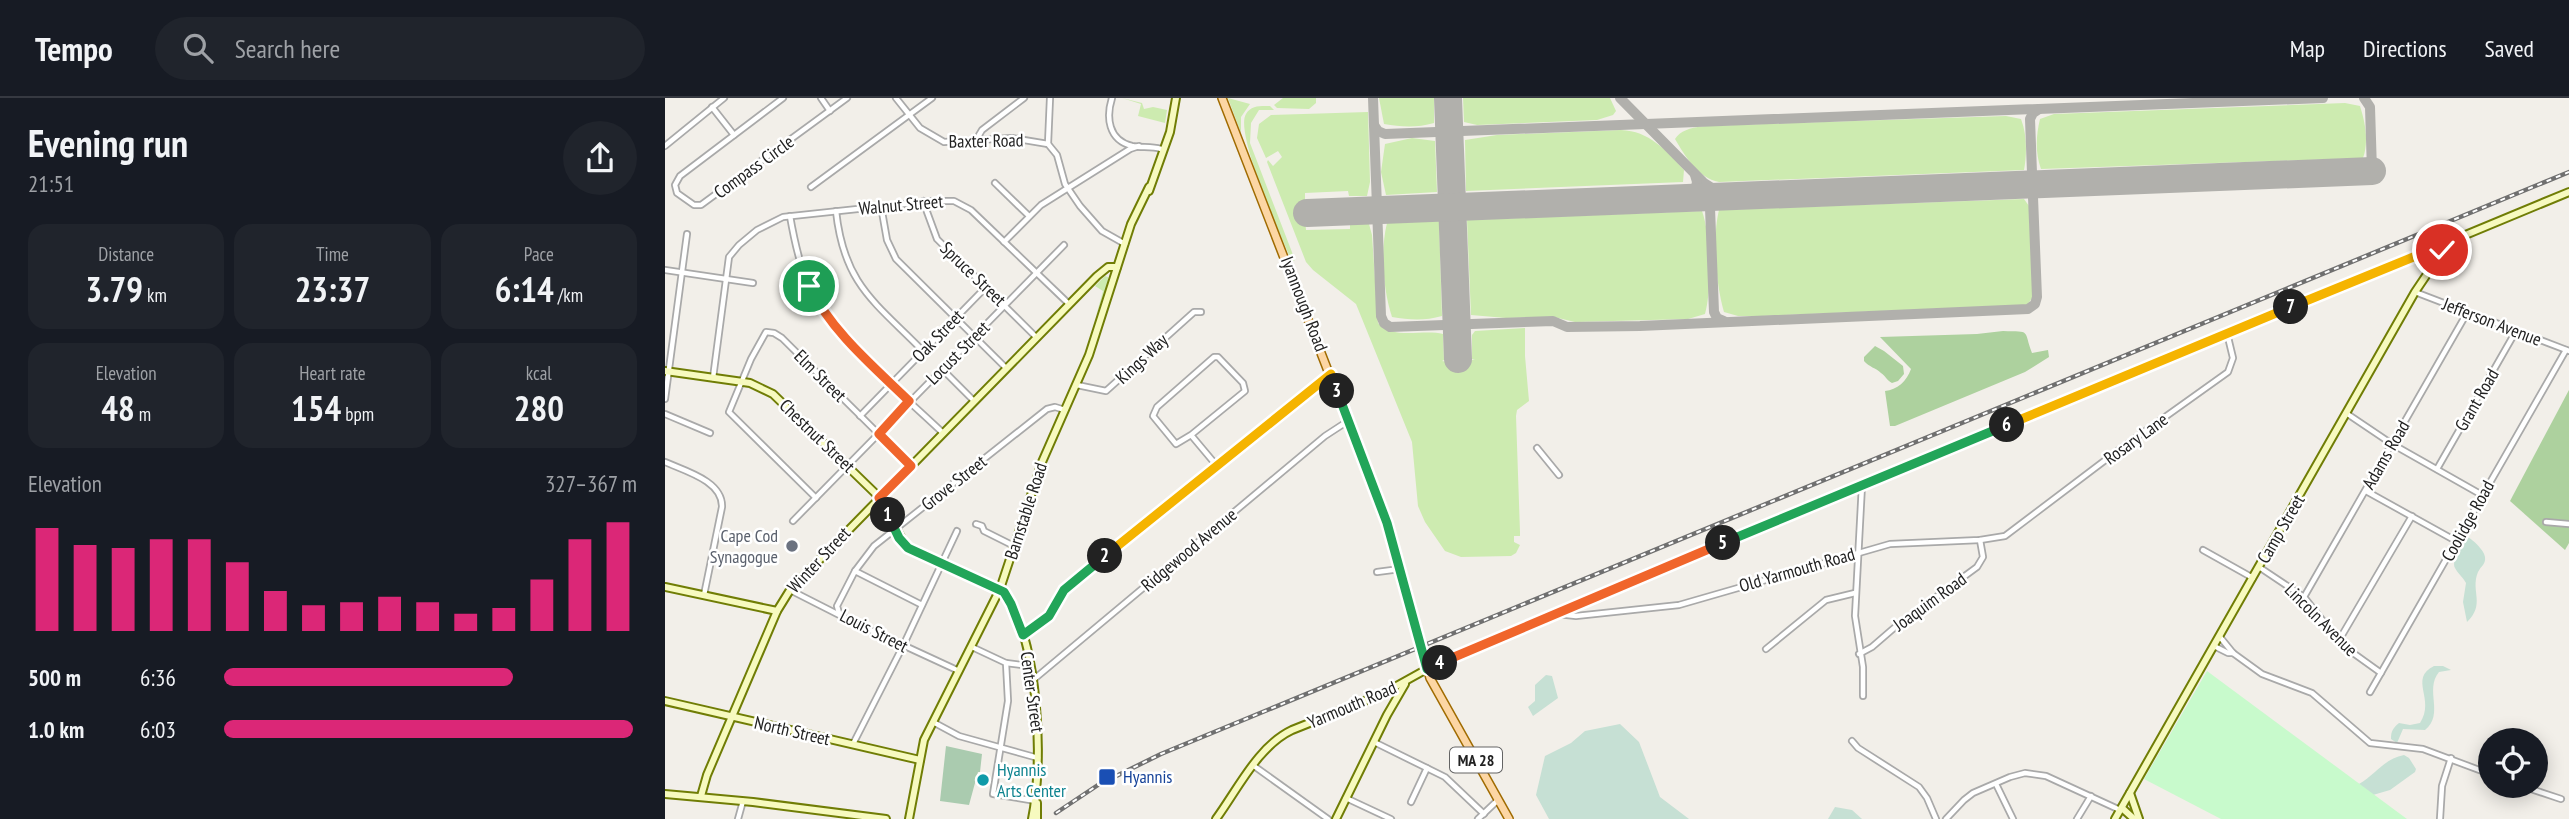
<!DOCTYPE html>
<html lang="en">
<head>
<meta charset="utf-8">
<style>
	body { margin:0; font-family:"PT Sans Narrow",sans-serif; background:#20242c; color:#f1f3f6; height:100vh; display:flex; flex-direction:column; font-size:26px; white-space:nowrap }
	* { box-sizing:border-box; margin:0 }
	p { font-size:23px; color:#9ea1a6 }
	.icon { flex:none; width:38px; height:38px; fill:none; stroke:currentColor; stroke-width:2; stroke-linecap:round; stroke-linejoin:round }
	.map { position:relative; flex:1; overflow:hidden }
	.panel { display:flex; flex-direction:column; background:#171b24; width:665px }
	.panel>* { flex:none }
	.buttons { position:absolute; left:1813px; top:630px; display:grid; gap:14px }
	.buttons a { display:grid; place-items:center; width:70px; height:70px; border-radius:50%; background:#171b24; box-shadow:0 4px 18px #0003; font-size:35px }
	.pin { position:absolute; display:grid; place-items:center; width:60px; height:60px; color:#fff; margin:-30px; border:4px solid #fff; border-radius:50%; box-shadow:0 2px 7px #0007 }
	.km { position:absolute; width:35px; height:35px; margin:-18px; border-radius:50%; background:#222; color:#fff; font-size:19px; line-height:35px; text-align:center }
	.round { display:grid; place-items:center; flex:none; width:74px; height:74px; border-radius:37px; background:#20242c }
	.head { display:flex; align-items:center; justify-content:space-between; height:119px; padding:0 28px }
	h1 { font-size:38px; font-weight:700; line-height:52px }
	.metrics { display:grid; grid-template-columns:repeat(3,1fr); gap:10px; height:119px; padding:7px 28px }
	.metrics div { display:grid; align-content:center; border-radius:18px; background:#20242c; text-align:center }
	.metrics b { font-size:35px; font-weight:700 }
	.metrics small { font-size:19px; font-weight:400 }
	.metrics p { font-size:19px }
	.chart { height:196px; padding:14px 28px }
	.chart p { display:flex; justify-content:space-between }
	.chart svg { width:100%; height:126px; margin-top:7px; stroke:#db2777; stroke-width:6 }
	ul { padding:0 28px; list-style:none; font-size:23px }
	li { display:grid; grid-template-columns:112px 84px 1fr; align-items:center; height:52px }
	li i { height:18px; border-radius:9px; background:#db2777 }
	header { display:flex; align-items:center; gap:42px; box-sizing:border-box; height:98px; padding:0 35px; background:#171b24; border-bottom:2px solid #363941 }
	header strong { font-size:33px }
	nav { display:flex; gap:38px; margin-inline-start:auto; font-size:24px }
	.search { width:490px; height:63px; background:#20242c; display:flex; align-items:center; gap:18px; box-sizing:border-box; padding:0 24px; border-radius:38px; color:#9ea1a6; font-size:26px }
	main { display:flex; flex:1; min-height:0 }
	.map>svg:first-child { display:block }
</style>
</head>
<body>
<header>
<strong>Tempo</strong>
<div class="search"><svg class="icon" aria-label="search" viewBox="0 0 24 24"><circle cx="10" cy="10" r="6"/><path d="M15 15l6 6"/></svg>Search here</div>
<nav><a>Map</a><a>Directions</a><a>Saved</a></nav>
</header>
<main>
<section class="panel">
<div class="head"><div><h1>Evening run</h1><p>21:51</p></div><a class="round"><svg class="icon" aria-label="share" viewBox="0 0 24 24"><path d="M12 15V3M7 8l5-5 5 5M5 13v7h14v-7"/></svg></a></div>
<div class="metrics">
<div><p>Distance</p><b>3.79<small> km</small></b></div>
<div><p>Time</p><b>23:37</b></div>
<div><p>Pace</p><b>6:14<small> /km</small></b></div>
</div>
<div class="metrics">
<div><p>Elevation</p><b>48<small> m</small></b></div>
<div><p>Heart rate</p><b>154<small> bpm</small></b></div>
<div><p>kcal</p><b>280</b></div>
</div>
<div class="chart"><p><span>Elevation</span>327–367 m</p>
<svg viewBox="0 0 160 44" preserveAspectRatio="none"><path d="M5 44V8M15 44V14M25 44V15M35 44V12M45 44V12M55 44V20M65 44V30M75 44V35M85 44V34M95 44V32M105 44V34M115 44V38M125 44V36M135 44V26M145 44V12M155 44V6"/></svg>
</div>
<ul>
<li><b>500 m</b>6:36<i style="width:70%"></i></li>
<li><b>1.0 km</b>6:03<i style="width:99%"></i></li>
</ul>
</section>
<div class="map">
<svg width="1904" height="721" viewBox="0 0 1904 721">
	<rect width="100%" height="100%" fill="#f2efe9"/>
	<g fill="#cdebb0">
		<polygon points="457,0 477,5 479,11 488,9 502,12 500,25 473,18 476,6"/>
		<polygon points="563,0 585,6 576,19 576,35"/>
		<polygon points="618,0 651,0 651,5 644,11 612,10 609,7"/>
		<path d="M714,0H769V25C752,30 736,29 719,26Z"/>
		<polygon points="798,0 945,0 951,13 948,17 932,22 812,27 799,24"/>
		<path d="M1680,5L1695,8C1700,24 1704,43 1698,60L1376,71C1370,54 1371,38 1375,21L1389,16Z"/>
		<path d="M605,8L609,12H594L586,25L585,45L630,162L627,164C617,140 569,34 581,16C586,7 596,8 605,8Z"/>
		<path d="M703,14L705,84L702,98H684L683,93L640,95V108L635,109V120H640L641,132L685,131V126H704L707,137L713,225C726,242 759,231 778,236L779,262L777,263L783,264L784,261L810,262L807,261V237L810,233L860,230V258L864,303L852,312L851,318L855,434V438H849V444L855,447L851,455L846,458L796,459L780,453L760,424L753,408L747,344L691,206L648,172L641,164L602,64L603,62L608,68L617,59L613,53L601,60L592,40L594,26L606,17Z"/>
		<path d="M1341,18L1356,21C1362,36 1362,56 1359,72L1054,84C1033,80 1020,58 1010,41C1020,25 1052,28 1069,27Z"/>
		<path d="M956,32C984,33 1001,52 1019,72L1018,84L801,93L800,42L832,37Z"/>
		<polygon points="747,40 770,43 772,94 721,97 716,74 720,46"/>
		<path d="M1359,101L1364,108L1368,199L1362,207L1097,218H1073L1059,214C1051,187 1047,140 1054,112Z"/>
		<path d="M1037,113C1046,139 1047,190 1040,216L1023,221L910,224L889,219L841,220L806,217L802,122Z"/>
		<path d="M774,123L777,218C760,223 744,222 727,219C718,191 715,154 722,125Z"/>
		<polygon points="440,178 443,179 443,184 431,218 438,193 430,188 414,204"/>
	</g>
	<g fill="#add19e">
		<path d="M1338,233C1367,234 1358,231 1367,255L1383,252L1384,259L1360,274L1230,328H1225L1220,293C1232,292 1242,283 1246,271L1215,239L1312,236Z"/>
		<path d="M1210,248L1219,253L1238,268L1239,276L1233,283L1227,285C1221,282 1221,278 1216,275C1211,270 1204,269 1199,263V259Z"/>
		<polygon points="1904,292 1904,445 1900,452 1845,403"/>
	</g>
	<g fill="#c6e0d4">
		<path d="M1803,439C1808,442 1819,452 1820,459C1821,466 1816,468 1813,474C1805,493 1821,506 1802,524L1798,504L1801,485C1798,479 1793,476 1790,470C1786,462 1797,445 1803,439Z"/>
		<path d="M1769,568H1778L1786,572L1774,574C1759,592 1780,616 1760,632L1738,631L1732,645L1726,641C1726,633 1728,630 1734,625L1745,627L1755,625C1771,601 1743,581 1769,568Z"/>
		<polygon points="881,577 887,578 893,600 868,618 863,609 870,603 870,587"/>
		<polygon points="955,626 974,644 995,699 1024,721 884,721 871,697 880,658 906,645 920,633"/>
		<path d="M1739,657L1744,660L1751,671L1750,674L1725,692L1626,721C1648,710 1673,700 1694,686C1711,676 1719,661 1739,657Z"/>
		<polygon points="1170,709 1187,712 1197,721 1163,721"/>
	</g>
	<polygon fill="#aacbaf" points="281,648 317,656 315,674 313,674 304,707 275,703"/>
	<polygon fill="#c8facc" points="1542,573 1742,721 1556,721 1479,681"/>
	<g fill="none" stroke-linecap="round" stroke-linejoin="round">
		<g stroke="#b1b0ac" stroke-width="10">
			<polyline points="708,0 716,218 719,225 725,229 888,223 902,229 975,228 1363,211 1370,206 1372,199 1368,99 1372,91 1380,86"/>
			<polyline points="955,0 1039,85 1050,92 1068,97"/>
			<polyline points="1699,0 1705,9 1707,73"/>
			<polyline points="1374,11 1368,15 1365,21 1367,75 1372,82 1380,86"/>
			<polyline points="784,21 780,30 774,34 781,38 785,46"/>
			<polyline points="709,27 713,33 720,36 1658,0"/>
			<polyline points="1367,75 1364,82 1356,86 1364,91 1368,99"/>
			<polyline points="1058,98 1049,102 1045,110 1049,214 1052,220 1059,223"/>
			<polyline points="1019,99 1030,93 1032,84 1030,77"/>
		</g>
		<g stroke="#b1b0ac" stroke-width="28">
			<polyline points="783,0 793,261"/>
			<polyline points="642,115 1707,73"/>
		</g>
		<defs>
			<g id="street">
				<polyline points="118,0 15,78 10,87 12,95 29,107 36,107 182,0"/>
				<polyline points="156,0 165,13"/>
				<polyline points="231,0 255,30 279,44 347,40 383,46 392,57 400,86 415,108 437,133 460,146"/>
				<path d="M447,0C441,19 443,42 467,48C476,50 486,48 496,51"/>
				<polyline points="47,9 69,37"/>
				<polyline points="311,42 317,32 359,0"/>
				<polyline points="383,46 385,0"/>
				<polyline points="0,48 59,0"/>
				<polyline points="330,85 364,118"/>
				<polyline points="146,89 267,0"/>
				<polyline points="258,103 272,141 371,239"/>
				<polyline points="216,108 222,142 231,161 341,270"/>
				<path d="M171,113C179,187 210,204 258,253"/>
				<path d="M125,118C129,141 134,165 143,186C169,241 234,293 278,335"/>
				<polyline points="339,144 376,107 465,51 474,48"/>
				<polyline points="0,172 88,185"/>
				<polyline points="1750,194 1904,253"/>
				<polyline points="277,271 309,303"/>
				<polyline points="48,280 64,159 74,147 92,132 118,119 267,103 289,103 306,112 404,206"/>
				<polyline points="412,287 441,293 529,214 536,214"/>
				<polyline points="0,301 22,136"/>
				<polyline points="1681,315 1727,346 1817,397"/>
				<polyline points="0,316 45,335"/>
				<polyline points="195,318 321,189"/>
				<polyline points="526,337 511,346 488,318 492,309 549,259 553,259 578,285 580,293 526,337 552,368"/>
				<polyline points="872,350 894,377"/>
				<path d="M0,364C20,373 58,383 57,409L39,497"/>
				<polyline points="1772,371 1851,233"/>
				<polyline points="1197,387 1190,518 1198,569 1198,598"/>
				<polyline points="1701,393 1791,443"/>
				<polyline points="151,400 64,314 86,261 101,234 109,235 117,240 246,368"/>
				<polyline points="128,423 399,147"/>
				<polyline points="1881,424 1904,426"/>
				<polyline points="311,426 317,428 319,433 349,448"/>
				<polyline points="1538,452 1588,480"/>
				<polyline points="1594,469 1639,499 1677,547 1716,575"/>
				<polyline points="190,473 257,507"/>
				<polyline points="712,474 735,471"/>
				<polyline points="125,492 188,524 294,573"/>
				<polyline points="1639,499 1802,215"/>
				<polyline points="174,515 172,508 190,473 209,448 382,311 390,309 400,312"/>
				<polyline points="892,516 911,518 1014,507 1225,446 1315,442 1340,438 1451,354 1563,274 1568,260 1562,235"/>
				<polyline points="359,537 384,518 392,500 404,487 665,277"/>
				<polyline points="1555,539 1568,555 1597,576 1647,595 1705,645 1758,651 1825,676"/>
				<polyline points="1673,544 1747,418"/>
				<polyline points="1549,548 1563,555 1568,555"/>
				<polyline points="307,549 341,565 343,603 328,696 371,703"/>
				<polyline points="1101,551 1161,502 1190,495"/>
				<polyline points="1194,556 1207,549 1229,530 1312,469 1318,459 1315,442"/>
				<polyline points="341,565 364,568"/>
				<polyline points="368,582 660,338 683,323"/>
				<polyline points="1705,594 1901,252"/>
				<polyline points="268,624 294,638 373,660"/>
				<polyline points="1187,643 1193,650 1254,689 1262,700 1271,721"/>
				<polyline points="709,644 780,679 819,716"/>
				<polyline points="188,646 238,548 292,433"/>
				<polyline points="589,668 663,721"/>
				<polyline points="1331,686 1348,721"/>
				<polyline points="1857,688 1896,701"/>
				<polyline points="681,700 726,721"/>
				<polyline points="746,704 762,670"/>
				<polyline points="73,721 78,703"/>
				<polyline points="813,721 833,702"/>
				<polyline points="1281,721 1299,702 1308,695 1345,679 1360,675 1381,678 1455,712"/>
				<polyline points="1412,721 1426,698"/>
				<polyline points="1775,721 1777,688 1786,660"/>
			</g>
			<g id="secondary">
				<polyline points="484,93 505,34 511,0"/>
				<path d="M0,273L85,285L108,296L212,397L241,448L339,494C374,543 379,663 367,721"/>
				<polyline points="0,489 112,513"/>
				<polyline points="0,603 255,662"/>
				<polyline points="1465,695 1474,721"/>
				<polyline points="0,696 88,704 221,721"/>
				<polyline points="36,698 42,677 112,513 125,492 432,178 443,169 452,169"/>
				<polyline points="372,705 372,721"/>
				<polyline points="1457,710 1469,721"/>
				<polyline points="244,721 259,642 335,491 377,364 424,257 466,126 484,89"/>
				<path d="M551,721C573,691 593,648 627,632L717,596L771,566L1063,443L1904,94"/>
				<polyline points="671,721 722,617 740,586"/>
				<polyline points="1450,721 1750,194 1783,145"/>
			</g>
			<polyline id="primary" points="557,0 722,425 765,580 844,721"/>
		</defs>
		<use href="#street" stroke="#a9a9a9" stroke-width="8"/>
		<use href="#secondary" stroke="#707d05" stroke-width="10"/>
		<use href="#primary" stroke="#a06b00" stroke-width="10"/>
		<use href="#street" stroke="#fff" stroke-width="4.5"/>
		<use href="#secondary" stroke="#f7fabf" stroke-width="6"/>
		<use href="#primary" stroke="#fcd6a4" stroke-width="7"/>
		<defs>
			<polyline id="rail" points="391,715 433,687 496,656 1904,74"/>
		</defs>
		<use href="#rail" stroke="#707070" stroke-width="4.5"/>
		<use href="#rail" stroke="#fff" stroke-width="2" stroke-dasharray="5" stroke-linecap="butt"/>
	</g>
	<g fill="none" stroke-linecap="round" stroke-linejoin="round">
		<defs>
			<path id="split-1" d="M144,188C167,234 208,268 244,303L214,336L246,368L214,400L223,417"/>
			<polyline id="split-2" points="223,417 234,440 243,450 339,494 346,506 358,537 384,518 399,492 440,458"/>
			<polyline id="split-3" points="440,458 666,276 672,293"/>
			<polyline id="split-4" points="672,293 722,425 762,571 775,565"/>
			<polyline id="split-5" points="775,565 1058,445"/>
			<polyline id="split-6" points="1058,445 1342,327"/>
			<polyline id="split-7" points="1342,327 1626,209"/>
			<polyline id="split-8" points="1626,209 1763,153 1768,164 1777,152"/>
		</defs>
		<use href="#split-1" stroke="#fff" stroke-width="14"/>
		<use href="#split-2" stroke="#fff" stroke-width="14"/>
		<use href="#split-3" stroke="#fff" stroke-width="14"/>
		<use href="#split-4" stroke="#fff" stroke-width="14"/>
		<use href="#split-5" stroke="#fff" stroke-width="14"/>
		<use href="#split-6" stroke="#fff" stroke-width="14"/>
		<use href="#split-7" stroke="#fff" stroke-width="14"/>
		<use href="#split-8" stroke="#fff" stroke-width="14"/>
		<use href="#split-1" stroke="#f0652b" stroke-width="9"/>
		<use href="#split-2" stroke="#22a559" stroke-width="9"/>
		<use href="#split-3" stroke="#f5b400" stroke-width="9"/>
		<use href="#split-4" stroke="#22a559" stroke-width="9"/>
		<use href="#split-5" stroke="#f0652b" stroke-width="9"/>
		<use href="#split-6" stroke="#22a559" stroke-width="9"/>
		<use href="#split-7" stroke="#f5b400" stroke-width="9"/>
		<use href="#split-8" stroke="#f5b400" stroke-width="9"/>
	</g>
	<circle fill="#6b7280" stroke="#fff" stroke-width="2.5" cx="127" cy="448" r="7"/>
	<rect fill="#1a4fb4" stroke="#fff" stroke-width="2.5" x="433" y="670" width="18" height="18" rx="3.5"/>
	<circle fill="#0f9aa8" stroke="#fff" stroke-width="2.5" cx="318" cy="682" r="7"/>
	<g text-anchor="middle" stroke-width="5" stroke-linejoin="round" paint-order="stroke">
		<rect fill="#fff" stroke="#646464" stroke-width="2" x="785" y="649.5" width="52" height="25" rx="5"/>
		<g font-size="16" font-weight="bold" fill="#222">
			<text x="811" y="668">MA 28</text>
		</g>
		<g font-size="18" fill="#222" stroke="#fff">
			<text transform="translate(321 43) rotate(-1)" y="6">Baxter Road</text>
			<text transform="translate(89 69) rotate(-36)" y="6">Compass Circle</text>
			<text transform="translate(236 107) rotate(-5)" y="6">Walnut Street</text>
			<text transform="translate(308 176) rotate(44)" y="6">Spruce Street</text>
			<text transform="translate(639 206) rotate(69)" y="6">Iyannough Road</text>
			<text transform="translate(1827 224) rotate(21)" y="6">Jefferson Avenue</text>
			<text transform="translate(273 238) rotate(-46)" y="6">Oak Street</text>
			<text transform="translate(293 255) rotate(-45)" y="6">Locust Street</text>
			<text transform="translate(477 261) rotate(-43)" y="6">Kings Way</text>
			<text transform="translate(155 278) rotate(45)" y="6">Elm Street</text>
			<text transform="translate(1812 302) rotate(-60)" y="6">Grant Road</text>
			<text transform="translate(152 338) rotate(44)" y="6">Chestnut Street</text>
			<text transform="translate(1471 341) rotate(-36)" y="6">Rosary Lane</text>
			<text transform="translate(1721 357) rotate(-60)" y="6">Adams Road</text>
			<text transform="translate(289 385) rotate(-38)" y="6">Grove Street</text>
			<text transform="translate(361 413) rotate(-72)" y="6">Barnstable Road</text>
			<text transform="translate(1803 423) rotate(-61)" y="6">Coolidge Road</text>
			<text transform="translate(1616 431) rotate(-60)" y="6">Camp Street</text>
			<text transform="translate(524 452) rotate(-40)" y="6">Ridgewood Avenue</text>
			<text transform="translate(154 462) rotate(-47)" y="6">Winter Street</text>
			<text transform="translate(1132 472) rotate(-16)" y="6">Old Yarmouth Road</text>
			<text transform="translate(1265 504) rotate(-36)" y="6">Joaquim Road</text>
			<text transform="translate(1656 522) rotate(45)" y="6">Lincoln Avenue</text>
			<text transform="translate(209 533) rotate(27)" y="6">Louis Street</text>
			<text transform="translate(367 594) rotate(82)" y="6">Center Street</text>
			<text transform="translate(687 607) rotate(-23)" y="6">Yarmouth Road</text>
			<text transform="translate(127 633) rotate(13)" y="6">North Street</text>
		</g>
		<g font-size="18" fill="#5b616d" stroke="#fff" text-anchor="end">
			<text x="113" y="444">Cape Cod<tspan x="113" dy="21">Synagogue</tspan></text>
		</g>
		<g font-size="18" fill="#0d838f" stroke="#fff" text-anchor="start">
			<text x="332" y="678">Hyannis<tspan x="332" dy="21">Arts Center</tspan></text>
		</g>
		<g font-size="18" fill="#164399" stroke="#fff" text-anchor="start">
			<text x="458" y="685">Hyannis</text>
		</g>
	</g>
</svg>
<div class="buttons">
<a><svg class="icon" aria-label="locate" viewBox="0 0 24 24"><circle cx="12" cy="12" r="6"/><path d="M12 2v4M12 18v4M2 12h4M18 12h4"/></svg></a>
</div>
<div class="pin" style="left:144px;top:188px;background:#1e9e55"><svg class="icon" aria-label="arrive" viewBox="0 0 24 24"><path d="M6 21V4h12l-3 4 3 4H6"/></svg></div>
<div class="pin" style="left:1777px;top:152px;background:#d93025"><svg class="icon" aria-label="check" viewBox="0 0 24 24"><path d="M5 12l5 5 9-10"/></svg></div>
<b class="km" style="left:223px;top:417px">1</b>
<b class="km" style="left:440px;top:458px">2</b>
<b class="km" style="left:672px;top:293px">3</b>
<b class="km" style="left:775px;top:565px">4</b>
<b class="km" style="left:1058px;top:445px">5</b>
<b class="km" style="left:1342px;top:327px">6</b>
<b class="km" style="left:1626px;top:209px">7</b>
</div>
</main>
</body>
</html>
